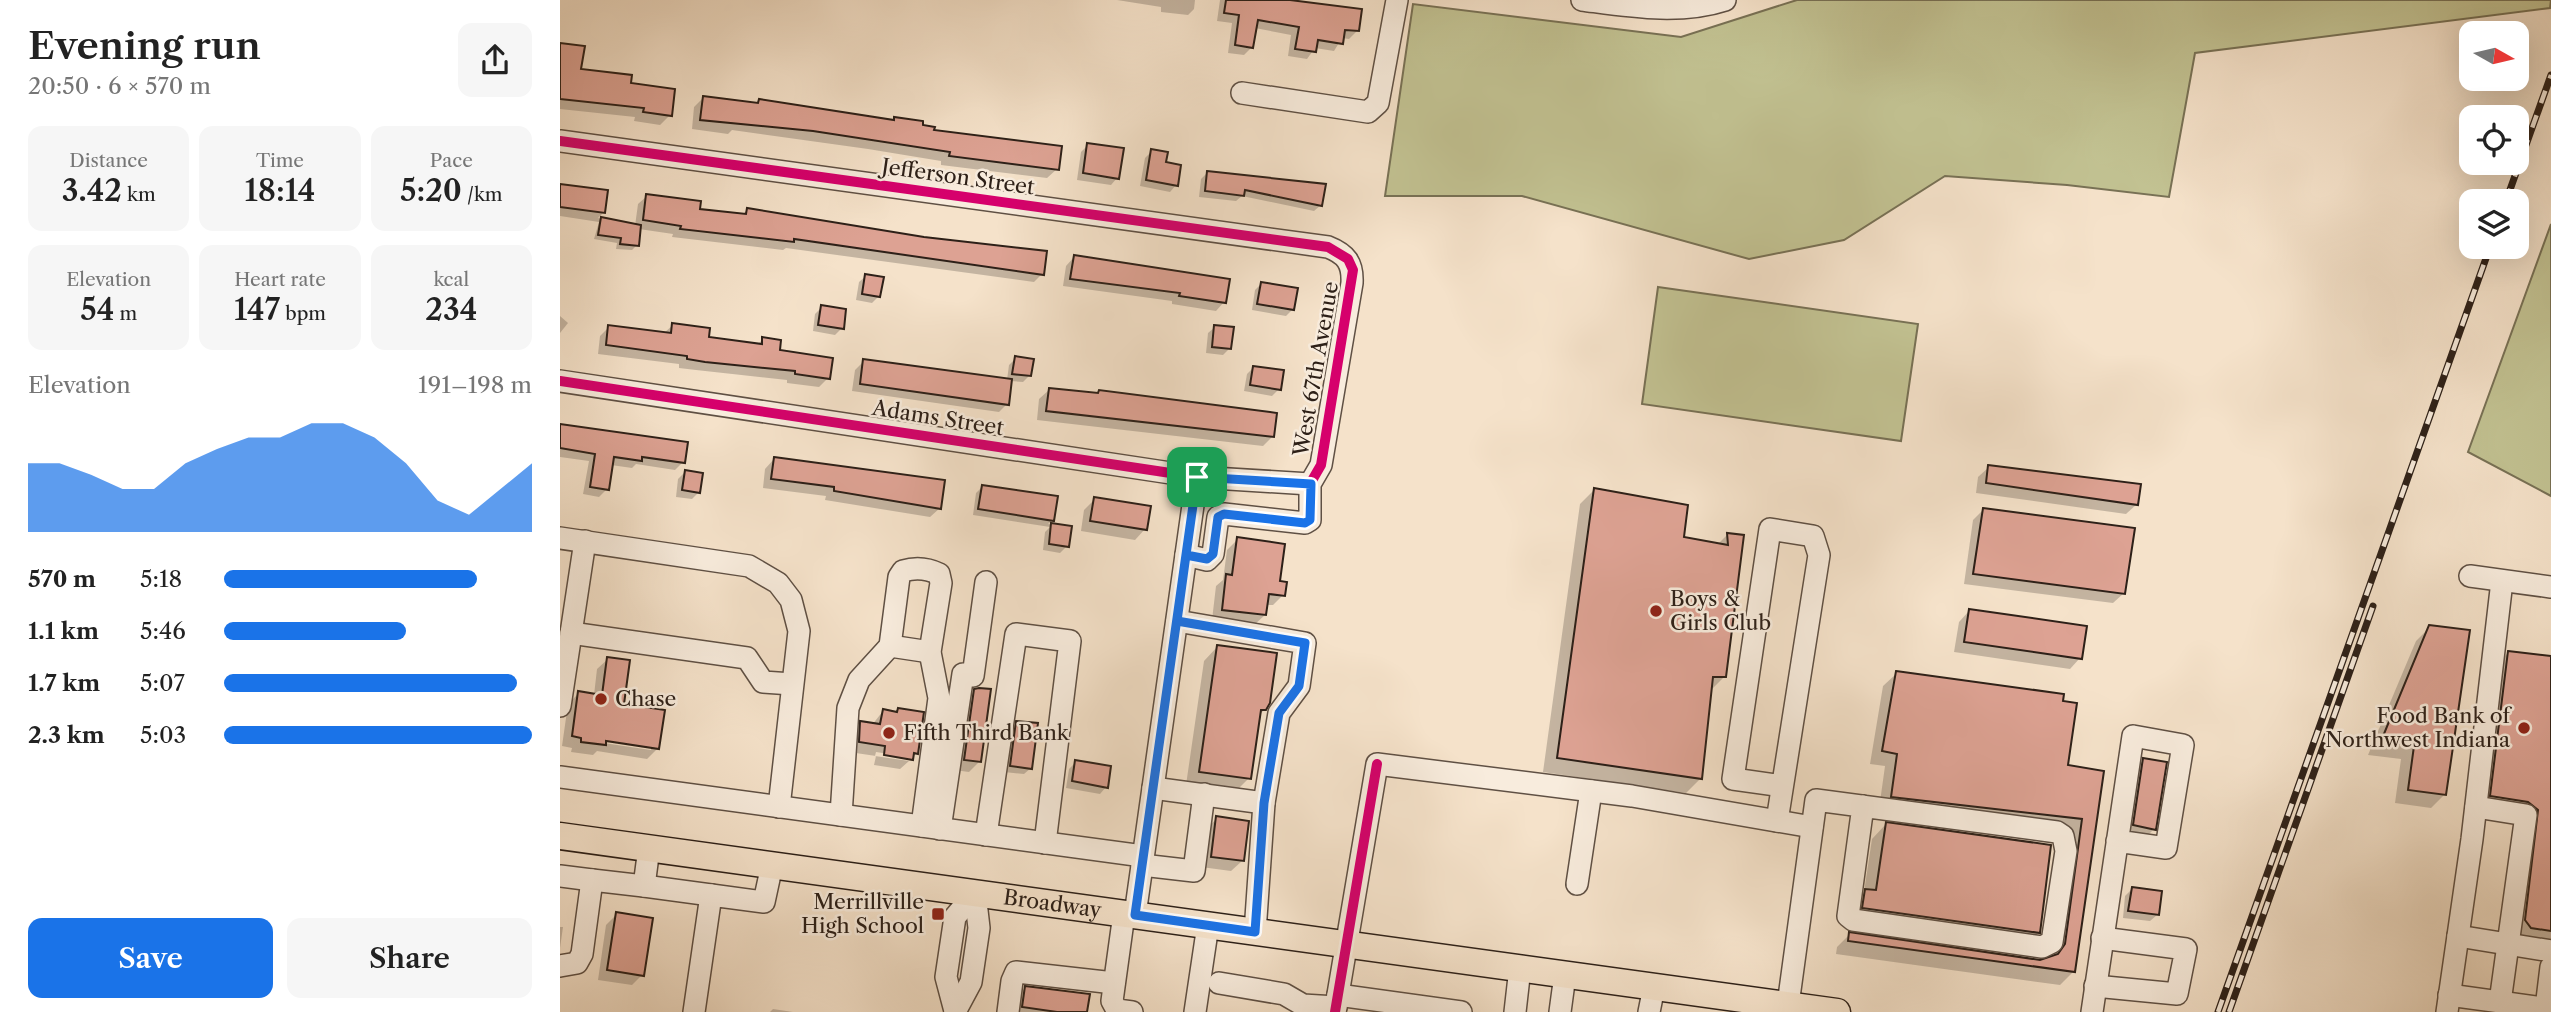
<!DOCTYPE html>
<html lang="en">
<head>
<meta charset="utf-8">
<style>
	body { margin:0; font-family:"Libre Caslon Text",serif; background:#f6f6f6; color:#222; height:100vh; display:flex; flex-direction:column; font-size:26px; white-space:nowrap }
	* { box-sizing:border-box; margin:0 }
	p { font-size:23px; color:#767676 }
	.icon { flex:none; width:38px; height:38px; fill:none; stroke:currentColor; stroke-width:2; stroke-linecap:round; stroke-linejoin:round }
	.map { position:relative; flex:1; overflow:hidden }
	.sheet { display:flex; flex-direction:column; background:#fff; width:560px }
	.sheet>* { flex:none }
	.needle { width:46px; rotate:98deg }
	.buttons { position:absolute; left:1899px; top:21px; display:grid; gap:14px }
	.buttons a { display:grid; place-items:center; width:70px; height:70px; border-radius:14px; background:#fff; box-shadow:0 7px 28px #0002; font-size:35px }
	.pin { position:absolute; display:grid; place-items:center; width:60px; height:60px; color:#fff; margin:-30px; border-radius:14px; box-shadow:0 4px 10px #0006 }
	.round { display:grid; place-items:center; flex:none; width:74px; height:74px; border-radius:14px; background:#f6f6f6 }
	.overview { display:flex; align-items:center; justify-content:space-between; height:119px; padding:0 28px }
	h1 { font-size:38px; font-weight:600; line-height:52px }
	.figures { display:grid; grid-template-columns:repeat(3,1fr); gap:10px; height:119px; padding:7px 28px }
	.figures div { display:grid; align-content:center; border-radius:14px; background:#f6f6f6; text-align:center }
	.figures b { font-size:30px; font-weight:600 }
	.figures small { font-size:19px; font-weight:400 }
	.figures p { font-size:19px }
	.chart { height:196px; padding:14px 28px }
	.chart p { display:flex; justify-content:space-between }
	.chart svg { width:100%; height:126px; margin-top:7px; fill:#1a73e8; opacity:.7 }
	.primary-button { display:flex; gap:14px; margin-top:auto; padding:14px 28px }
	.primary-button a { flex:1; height:80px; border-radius:14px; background:#1a73e8; color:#fff; font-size:28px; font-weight:600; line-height:80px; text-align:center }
	.primary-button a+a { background:#f6f6f6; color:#222 }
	ul { padding:0 28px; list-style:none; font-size:23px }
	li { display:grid; grid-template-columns:112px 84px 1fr; align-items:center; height:52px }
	li i { height:18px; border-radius:9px; background:#1a73e8 }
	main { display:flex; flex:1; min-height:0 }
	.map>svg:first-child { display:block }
</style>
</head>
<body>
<main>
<section class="sheet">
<div class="overview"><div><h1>Evening run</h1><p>20:50 · 6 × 570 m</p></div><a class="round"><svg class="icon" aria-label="share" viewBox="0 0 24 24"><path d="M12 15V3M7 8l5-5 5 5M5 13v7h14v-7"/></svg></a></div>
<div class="figures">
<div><p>Distance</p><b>3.42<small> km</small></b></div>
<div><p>Time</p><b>18:14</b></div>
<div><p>Pace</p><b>5:20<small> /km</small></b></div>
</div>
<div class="figures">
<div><p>Elevation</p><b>54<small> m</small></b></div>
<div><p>Heart rate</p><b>147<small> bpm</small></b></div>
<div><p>kcal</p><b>234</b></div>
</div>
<div class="chart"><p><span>Elevation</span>191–198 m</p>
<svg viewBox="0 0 160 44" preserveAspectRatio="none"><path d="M0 44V20L10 20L20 24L30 29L40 29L50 20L60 15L70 11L80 11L90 6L100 6L110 11L120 20L130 33L140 38L150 29L160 20V44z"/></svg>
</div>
<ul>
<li><b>570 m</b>5:18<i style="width:82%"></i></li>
<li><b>1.1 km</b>5:46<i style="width:59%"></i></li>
<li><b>1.7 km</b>5:07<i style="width:95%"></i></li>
<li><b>2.3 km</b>5:03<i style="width:100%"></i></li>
</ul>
<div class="primary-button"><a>Save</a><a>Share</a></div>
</section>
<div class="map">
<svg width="1991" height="1012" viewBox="0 0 1991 1012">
	<rect width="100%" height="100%" fill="#f5e2ca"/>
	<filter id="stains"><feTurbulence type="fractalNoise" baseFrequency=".00286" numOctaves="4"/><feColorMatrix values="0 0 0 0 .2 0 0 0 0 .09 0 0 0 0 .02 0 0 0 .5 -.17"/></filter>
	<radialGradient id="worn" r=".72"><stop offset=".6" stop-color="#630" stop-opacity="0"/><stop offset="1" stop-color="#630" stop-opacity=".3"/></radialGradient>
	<g fill="#c2c292" stroke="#787155" stroke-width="2">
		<polygon points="1237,0 1991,0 1990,8 1635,53 1609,197 1507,185 1385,176 1284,240 1189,259 962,196 825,196 853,4 1121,37"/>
		<polygon points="1991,224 1991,496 1908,452"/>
		<polygon points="1098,287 1358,324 1341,441 1082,404"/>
	</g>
	<g fill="#0003" fill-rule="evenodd">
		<polygon points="557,0 635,0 634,9 628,15 601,12 601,7"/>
		<polygon points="660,0 723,0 797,31 789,39 782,38 774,51 755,48 747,59 728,56 731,35 695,28 692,47 684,55 668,53 672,23 657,21"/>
		<polygon points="0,44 19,71 69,85 110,115 100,125 74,121 75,117 0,109"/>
		<polygon points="144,97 196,105 200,101 332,122 335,119 497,169 487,178 381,165 381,161 308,149 172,130 168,134 132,129 134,107"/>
		<polygon points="528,145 557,178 551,185 517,180 521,152"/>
		<polygon points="592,151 604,164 616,185 610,192 580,186 585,158"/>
		<polygon points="647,173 761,205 754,211 682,196 676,201 639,197 641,179"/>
		<polygon points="0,185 43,213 38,218 75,226 78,204 87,196 139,210 182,215 187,210 482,274 474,282 226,248 223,250 112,237 113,234 79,229 77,245 72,250 56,249 57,243 34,239 39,222 0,216"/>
		<polygon points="514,257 664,302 656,311 612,304 612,301 503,286 506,266"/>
		<polygon points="306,276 319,296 312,303 296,300 299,282"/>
		<polygon points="702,283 733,309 726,316 692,310 695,290"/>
		<polygon points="262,307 282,328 275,335 253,331 255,314"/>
		<polygon points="0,316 8,323 0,333"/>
		<polygon points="113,325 147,339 197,345 203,339 218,352 268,378 259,387 227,383 227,380 136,370 119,368 119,364 38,354 40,336 49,327 104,333"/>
		<polygon points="655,327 669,349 663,355 646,353 648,333"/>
		<polygon points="456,358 469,376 463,382 450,381 447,404 439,412 292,391 295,370 304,361 447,380 449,365"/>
		<polygon points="694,367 719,389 712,396 684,391 687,374"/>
		<polygon points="489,390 536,395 539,392 713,436 703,446 477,420 479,399"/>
		<polygon points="0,425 123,462 115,470 76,464 72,468 51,465 47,489 39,497 23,494 29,461 0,457"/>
		<polygon points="214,459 380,508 370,517 265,500 266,496 203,488 205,469"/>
		<polygon points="1429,467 1577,504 1566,514 1416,493 1418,477"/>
		<polygon points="125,472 139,492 132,499 116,497 118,479"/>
		<polygon points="423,486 493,520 488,524 510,528 507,546 500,553 483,550 485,532 490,527 413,515 416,493"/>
		<polygon points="1034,490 1122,539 1157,545 1167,535 1182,537 1165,676 1151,690 1140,779 1126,793 983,772 1020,504"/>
		<polygon points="535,499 585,529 575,540 521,531 524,510"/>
		<polygon points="1423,510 1564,593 1553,603 1404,584 1413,520"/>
		<polygon points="678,539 718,582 723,595 713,605 706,605 705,615 694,625 652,620 656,586 663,580 667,550"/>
		<polygon points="1409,611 1520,658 1510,669 1394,652 1399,622"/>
		<polygon points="1870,627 1885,794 1871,808 1835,803 1841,759 1808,755 1856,641"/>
		<polygon points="658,646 705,709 698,716 689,778 675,792 626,785 644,661"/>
		<polygon points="1949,652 1991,658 1991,943 1960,938 1955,931 1969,822 1921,806 1938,663"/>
		<path d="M48,659L62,706L98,748L87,759L37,751L33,755L11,752L12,748L2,746L8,704L19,693L34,695L37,669ZM38,738L91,746V750L37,742Z"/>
		<polygon points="1337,673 1501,702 1507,767 1542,772 1513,972 1500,985 1276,954 1277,947 1290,934 1480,962 1493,957 1510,832 1319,809 1325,766 1310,764 1323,686"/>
		<polygon points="415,690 420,761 409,772 394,770 404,701"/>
		<polygon points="323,711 357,753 349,760 349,757 316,752 315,756 349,761 340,769 314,765 316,756 289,752 290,734 301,723 312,725"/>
		<polygon points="457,723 471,768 464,774 444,772 450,730"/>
		<polygon points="1584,760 1594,829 1584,839 1563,836 1573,770"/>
		<polygon points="516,762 546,787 540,794 506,788 509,769"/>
		<polygon points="657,818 682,861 671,871 641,867 647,829"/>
		<polygon points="1326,824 1478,933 1464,947 1289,922 1291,905 1304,892 1312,839"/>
		<polygon points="1572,889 1597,915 1590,921 1563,918 1565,896"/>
		<polygon points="57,914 82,975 72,985 38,980 46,925"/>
		<polygon points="0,927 3,927 0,948"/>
		<polygon points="465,988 526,1012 453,1012 455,999"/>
		<polygon points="213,1009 233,1012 210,1012"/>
	</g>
	<g fill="#dda293" stroke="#2d2018" stroke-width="2">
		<polygon points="666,0 730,0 802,9 799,31 785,30 783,44 758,40 756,52 735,49 739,27 698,20 693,48 675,45 679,15 664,13"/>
		<polygon points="0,43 25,46 21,69 72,75 71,83 115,89 112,116 83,112 84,108 0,99"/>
		<polygon points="143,96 198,103 199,99 334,120 334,117 363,121 363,125 375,127 374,130 502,146 499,170 389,156 390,152 253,131 140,120"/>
		<polygon points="527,143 564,148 559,179 523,173"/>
		<polygon points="591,149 608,152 606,162 621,165 618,186 586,180"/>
		<polygon points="647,171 766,184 762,206 685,190 684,196 645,191"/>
		<polygon points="0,184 48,190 45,213 0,207"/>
		<polygon points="86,194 141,201 140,209 186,214 187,208 364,237 487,251 484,275 234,239 234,242 120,229 121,226 83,220"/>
		<polygon points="41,217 81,225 79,246 60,244 61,238 38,235"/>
		<polygon points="514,255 670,279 666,303 619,296 620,293 510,279"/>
		<polygon points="305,274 324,277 320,297 302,294"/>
		<polygon points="701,282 738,288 734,310 697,304"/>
		<polygon points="261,305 286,309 284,329 258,325"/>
		<polygon points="112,323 150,328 149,337 202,344 202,337 221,340 220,350 273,358 270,379 235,374 235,371 145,362 127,359 127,356 46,345 48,325 111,333"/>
		<polygon points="654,325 674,327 671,349 652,347"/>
		<polygon points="455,356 474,359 471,376 452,374"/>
		<polygon points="303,359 452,379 449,405 300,384"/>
		<polygon points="693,366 724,370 721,390 690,385"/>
		<polygon points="489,388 538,393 539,390 717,413 714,437 486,411"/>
		<polygon points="0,424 128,442 125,463 82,457 82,461 54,457 49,490 30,487 35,454 0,448"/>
		<polygon points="214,457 385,480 381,509 274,491 274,487 211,479"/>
		<polygon points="1428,465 1581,484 1578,505 1426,483"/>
		<polygon points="125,470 143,473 140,493 122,490"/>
		<polygon points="422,485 498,496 494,521 418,509"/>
		<polygon points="1034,488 1128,505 1124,537 1168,545 1167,533 1184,535 1166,677 1153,677 1142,779 997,758"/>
		<polygon points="534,497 591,506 587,530 530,521"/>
		<polygon points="1423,508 1575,528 1565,594 1413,574"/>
		<polygon points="491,523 512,526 509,547 489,544"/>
		<polygon points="677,537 725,544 720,581 727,582 725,596 709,594 706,615 662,610 666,574 672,575"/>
		<polygon points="1409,609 1527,626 1522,659 1404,642"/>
		<polygon points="1869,625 1910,630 1886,795 1848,790 1854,746 1821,741"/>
		<polygon points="657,645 717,653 710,703 706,710 701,710 691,779 639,772"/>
		<polygon points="1948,651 1991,656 1991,931 1971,928 1965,920 1978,810 1968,802 1930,796"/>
		<polygon points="47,657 70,660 64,704 105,710 99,749 46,741 46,745 21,742 21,738 12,736 18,691 42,695"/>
		<polygon points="1336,671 1504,694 1503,701 1517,703 1508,765 1544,771 1515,972 1288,941 1289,932 1480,960 1498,954 1505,944 1522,819 1331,797 1337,754 1322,751"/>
		<polygon points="419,688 431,689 421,762 404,760 414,689"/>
		<polygon points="338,708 364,712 358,754 354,753 353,760 324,755 325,746 299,742 300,721 320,724 323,709 337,712"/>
		<polygon points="456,721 478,723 472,769 450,766"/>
		<polygon points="1583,758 1607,762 1596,830 1573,825"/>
		<polygon points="515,760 551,766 548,788 512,781"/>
		<polygon points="656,816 689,821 684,861 651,857"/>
		<polygon points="1326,822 1491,845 1480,933 1302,908 1305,889 1316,890"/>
		<polygon points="1572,887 1602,891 1599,915 1568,911"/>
		<polygon points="56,912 93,918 84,976 47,970"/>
		<polygon points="465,986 530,994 527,1012 497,1012 462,1007"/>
	</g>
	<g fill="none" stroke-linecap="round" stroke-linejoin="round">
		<defs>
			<g id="minor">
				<path d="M1022,0C1068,6 1119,15 1165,0"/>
				<polyline points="682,93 808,112 818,103 837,0"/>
				<path d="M0,141L768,247C786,254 793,263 792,283L761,465L750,484V520L745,523L664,514L658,517L653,554L647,560L626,555"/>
				<polyline points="0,381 637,477 750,484"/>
				<polyline points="0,538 189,566 218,583 231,600 239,631 219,807"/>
				<polyline points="1910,576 1991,587"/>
				<polyline points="617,621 745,643 739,686 719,713 704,803"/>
				<polyline points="11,633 187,658 203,682 232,684"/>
				<polyline points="330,646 370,652"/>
				<polyline points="0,706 25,541"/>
				<polyline points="0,777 583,856"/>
				<polyline points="593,788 704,803 695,932"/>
				<polyline points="1916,807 1966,815 1940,1002"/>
				<path d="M281,815L288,708L299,680L330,646L339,577L343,571C356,567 367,568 379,574L381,583L370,652L379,698L362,826"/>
				<polyline points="1217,821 1259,555 1253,536 1210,529 1173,779 1222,786"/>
				<polyline points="380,829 403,674 413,676 426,582"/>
				<polyline points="426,835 456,634 510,641 485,843"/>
				<polyline points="582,865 634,871 644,794"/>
				<polyline points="0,876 32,880"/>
				<polyline points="1017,884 1031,791"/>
				<polyline points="84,886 151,895"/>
				<polyline points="564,914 552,1001 557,1010 572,1012"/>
				<polyline points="575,915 637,477"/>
				<polyline points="1898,936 1991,951"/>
				<polyline points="0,966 17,963 22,954 32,880 84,886 89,848"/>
				<polyline points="659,983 724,994 743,1005 776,1007"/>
				<polyline points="1535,986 1617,994 1626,949 1542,938"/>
				<polyline points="778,995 901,1012"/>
				<polyline points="1889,995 1991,1009"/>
				<polyline points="1986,1008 1991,967"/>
				<polyline points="395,1011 386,977 395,917 415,893"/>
				<polyline points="134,1012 151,895 204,902 212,865"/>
				<polyline points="395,1012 411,982 419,928 415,893"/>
				<polyline points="448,1012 452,981 456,972 554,983"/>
				<polyline points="635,1012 648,925"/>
				<polyline points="775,1012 817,764 1072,796 1252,827"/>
				<polyline points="955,1012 960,968"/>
				<polyline points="1000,1012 1005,975"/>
				<polyline points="1089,1012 1094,987"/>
				<polyline points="1227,1012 1256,800 1497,832 1503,836 1506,851 1492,942 1482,947 1293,920 1288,916 1303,806"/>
				<polyline points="1532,1012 1573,736 1623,745 1606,848 1557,841"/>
				<polyline points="1887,1012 1912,839 1942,581"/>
			</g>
			<g id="major">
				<path id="s1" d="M0,836L1277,1012"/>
			</g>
		</defs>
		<use href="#minor" stroke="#5f5044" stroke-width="24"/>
		<use href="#major" stroke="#2d2018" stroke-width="29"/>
		<use href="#minor" stroke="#f8ecdd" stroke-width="21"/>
		<use href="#major" stroke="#f5e2ca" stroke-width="26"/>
		<defs>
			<g id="rail">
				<polyline points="1946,201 1991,75"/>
				<polyline points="1658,1012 1930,247"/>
				<polyline points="1669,1012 1813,606"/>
			</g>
		</defs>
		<use href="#rail" stroke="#2d2018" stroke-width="7"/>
		<use href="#rail" stroke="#f8ecdd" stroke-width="4.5" stroke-dasharray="13" stroke-linecap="butt"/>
		<defs>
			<g id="cycleway">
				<polyline points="0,141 768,247 788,259 793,270 761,465 750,484 637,477 0,381"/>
				<polyline points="575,915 637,477"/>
				<polyline points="775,1012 817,764"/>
			</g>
		</defs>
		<use href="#cycleway" stroke="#f8ecdd" stroke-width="15"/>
		<use href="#cycleway" stroke="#d6006c" stroke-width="10"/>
	</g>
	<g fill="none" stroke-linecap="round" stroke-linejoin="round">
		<defs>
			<path id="route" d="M637,477C616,623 595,769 575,915L695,932L704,803L719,713L739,686L745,643L617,621L626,555L647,559L653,554L658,517L664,514L745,523L750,520L751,484L637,477"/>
		</defs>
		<use href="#route" stroke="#fff" stroke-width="14"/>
		<use href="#route" stroke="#1a73e8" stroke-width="9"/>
	</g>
	<g fill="#8f2418" stroke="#f8ecdd" stroke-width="2.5">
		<circle cx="1096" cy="611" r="7"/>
		<circle cx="41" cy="699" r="7"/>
		<circle cx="1964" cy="728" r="7"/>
		<circle cx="329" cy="733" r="7"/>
		<rect x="371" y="907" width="14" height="14" rx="3.5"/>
	</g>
	<g text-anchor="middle" stroke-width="5" stroke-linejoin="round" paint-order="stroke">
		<g font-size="21" fill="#2d2018" stroke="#f8ecdd">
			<text transform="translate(398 177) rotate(8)" y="7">Jefferson Street</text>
			<text transform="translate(756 369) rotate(-80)" y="7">West 67th Avenue</text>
			<text transform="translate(378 418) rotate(9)" y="7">Adams Street</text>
			<text dy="7" stroke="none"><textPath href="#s1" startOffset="497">Broadway</textPath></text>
		</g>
		<g font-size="21" fill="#2d2018" stroke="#f8ecdd" text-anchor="start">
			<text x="1110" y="606">Boys &amp;<tspan x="1110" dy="24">Girls Club</tspan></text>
			<text x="55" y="706">Chase</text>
			<text x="1950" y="723" text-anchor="end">Food Bank of<tspan x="1950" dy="24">Northwest Indiana</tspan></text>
			<text x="343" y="740">Fifth Third Bank</text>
			<text x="364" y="909" text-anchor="end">Merrillville<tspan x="364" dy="24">High School</tspan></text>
		</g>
	</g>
	<rect width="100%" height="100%" filter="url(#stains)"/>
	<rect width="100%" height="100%" fill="url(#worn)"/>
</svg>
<div class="buttons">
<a><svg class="needle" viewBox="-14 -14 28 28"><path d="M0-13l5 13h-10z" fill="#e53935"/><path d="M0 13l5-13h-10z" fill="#767676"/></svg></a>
<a><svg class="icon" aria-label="locate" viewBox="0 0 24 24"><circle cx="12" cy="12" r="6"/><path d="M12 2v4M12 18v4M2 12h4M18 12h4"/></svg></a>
<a><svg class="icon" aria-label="layers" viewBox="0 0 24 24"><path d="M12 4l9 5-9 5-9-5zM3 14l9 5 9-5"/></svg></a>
</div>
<div class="pin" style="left:637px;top:477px;background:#1e9e55"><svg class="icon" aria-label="arrive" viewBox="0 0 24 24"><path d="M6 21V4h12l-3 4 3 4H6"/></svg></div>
</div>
</main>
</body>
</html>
